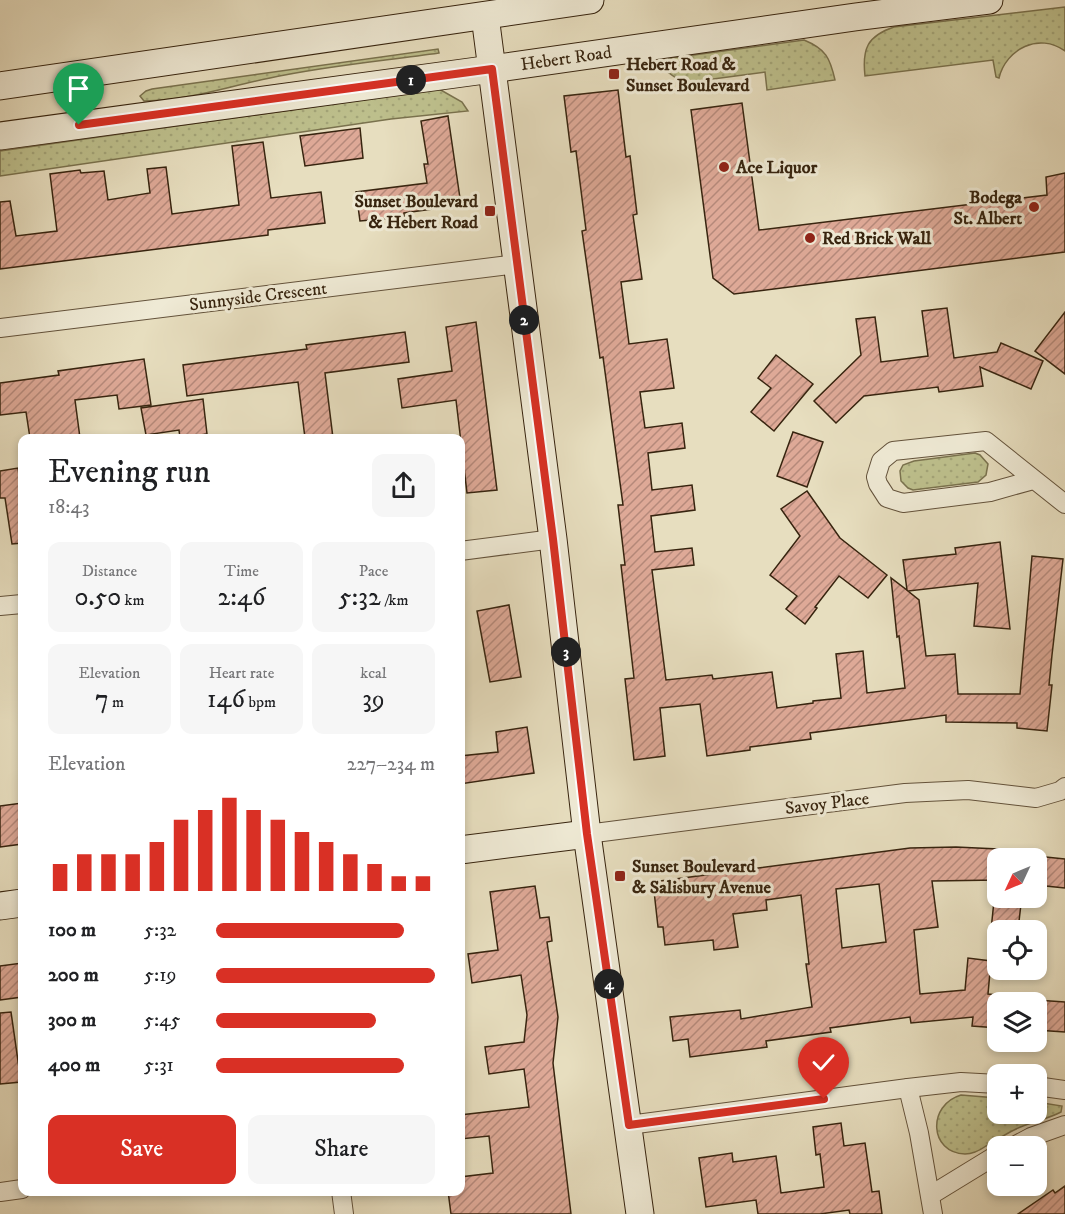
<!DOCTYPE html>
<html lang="en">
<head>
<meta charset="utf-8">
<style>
	body { margin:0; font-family:"IM FELL DW Pica",serif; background:#f6f6f6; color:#202124; height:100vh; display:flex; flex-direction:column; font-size:22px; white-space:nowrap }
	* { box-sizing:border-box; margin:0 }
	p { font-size:20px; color:#757577 }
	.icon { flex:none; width:33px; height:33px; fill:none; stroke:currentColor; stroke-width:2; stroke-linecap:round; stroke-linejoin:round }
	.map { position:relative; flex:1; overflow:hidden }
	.drawer { position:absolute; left:18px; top:434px; width:447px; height:762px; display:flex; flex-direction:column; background:#fff; border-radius:12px; box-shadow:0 3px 9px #0003 }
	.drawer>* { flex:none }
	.needle { width:39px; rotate:226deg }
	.controls { position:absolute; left:987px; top:848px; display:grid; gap:12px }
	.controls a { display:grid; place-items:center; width:60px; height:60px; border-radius:12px; background:#fff; box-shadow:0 3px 9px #0003; font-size:30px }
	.pin { position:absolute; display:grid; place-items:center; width:51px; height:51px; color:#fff; margin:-62px -26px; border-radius:50% 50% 50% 0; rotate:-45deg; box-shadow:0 0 6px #0007 }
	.pin .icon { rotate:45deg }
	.km { position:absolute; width:30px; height:30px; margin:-15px; border-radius:50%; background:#222; color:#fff; font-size:16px; line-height:30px; text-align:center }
	.round { display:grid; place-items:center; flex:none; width:63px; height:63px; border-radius:12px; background:#f6f6f6 }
	.head { display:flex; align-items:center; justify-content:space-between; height:102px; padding:0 30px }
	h1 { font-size:33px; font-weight:600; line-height:45px }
	.figures { display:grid; grid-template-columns:repeat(3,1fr); gap:9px; height:102px; padding:6px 30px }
	.figures div { display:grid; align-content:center; border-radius:12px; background:#f6f6f6; text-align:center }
	.figures b { font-size:26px; font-weight:600 }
	.figures small { font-size:16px; font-weight:400 }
	.figures p { font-size:16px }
	.chart { height:168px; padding:12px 30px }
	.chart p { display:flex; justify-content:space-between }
	.chart svg { width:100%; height:108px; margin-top:6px; stroke:#d93025; stroke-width:6 }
	.action { display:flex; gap:12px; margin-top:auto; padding:12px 30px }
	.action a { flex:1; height:69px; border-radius:12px; background:#d93025; color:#fff; font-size:24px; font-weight:600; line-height:69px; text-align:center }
	.action a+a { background:#f6f6f6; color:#202124 }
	ul { padding:0 30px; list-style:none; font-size:20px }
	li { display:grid; grid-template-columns:96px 72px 1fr; align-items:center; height:45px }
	li i { height:15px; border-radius:8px; background:#d93025 }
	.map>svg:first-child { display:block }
</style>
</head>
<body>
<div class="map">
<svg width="1065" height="1214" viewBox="0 0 1065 1214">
	<defs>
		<pattern id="grass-dots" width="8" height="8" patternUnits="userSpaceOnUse" patternTransform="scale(1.5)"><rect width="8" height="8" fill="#bdbf8c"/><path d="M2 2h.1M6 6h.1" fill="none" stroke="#a3a478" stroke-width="1.8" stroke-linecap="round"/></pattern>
		<pattern id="building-hatch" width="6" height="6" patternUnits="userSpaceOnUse" patternTransform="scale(1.5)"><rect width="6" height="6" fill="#dea997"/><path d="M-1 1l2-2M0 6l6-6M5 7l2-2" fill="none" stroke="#b5897a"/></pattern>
	</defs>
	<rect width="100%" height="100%" fill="#e7debf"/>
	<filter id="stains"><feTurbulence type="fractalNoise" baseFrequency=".00333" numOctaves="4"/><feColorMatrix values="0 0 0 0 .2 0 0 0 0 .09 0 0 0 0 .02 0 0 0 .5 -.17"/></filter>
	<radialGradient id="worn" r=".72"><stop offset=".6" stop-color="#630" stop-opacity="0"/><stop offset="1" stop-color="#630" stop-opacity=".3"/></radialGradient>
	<g fill="url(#grass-dots)" stroke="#7a724e" stroke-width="1.5">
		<path d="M1065,7V51C1039,32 1006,49 999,78L996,77L993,60L865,76C862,49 867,36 894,27Z"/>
		<path d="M804,40C826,49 830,58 835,80L767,90L765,72L683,83L665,70L664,59Z"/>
		<path d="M438,49L439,53C383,61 325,66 270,78C225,87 191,100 144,101L140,96L146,91L152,89Z"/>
		<polygon points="439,89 462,102 468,111 391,119 0,176 0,151"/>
		<polygon points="975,453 980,455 988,464 986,475 978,482 913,490 908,488 901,481 900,471 903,465 914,461"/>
		<path d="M961,1095L997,1098L998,1113H1036L1037,1102L1062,1106L1061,1112C1046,1120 1029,1122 1014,1130C1004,1135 995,1141 986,1146C979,1151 973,1154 965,1154C929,1153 927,1105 961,1095Z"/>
	</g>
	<g fill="url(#building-hatch)" stroke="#37240f" stroke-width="1.5" fill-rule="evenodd">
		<polygon points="618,90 626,157 630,156 637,214 633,215 642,279 621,282 629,344 667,339 674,388 640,392 645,428 682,423 685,448 648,453 652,490 692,485 695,510 651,516 655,552 692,548 694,565 652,570 666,680 712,675 713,679 772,672 777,708 813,703 813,701 841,698 836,654 863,651 867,693 905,688 899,636 897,637 891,578 907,590 903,560 956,554 955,548 1000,542 1010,629 974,626 978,583 908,591 919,600 926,656 955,654 958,694 1020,694 1032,556 1063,559 1052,655 1049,685 1052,685 1047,731 1017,728 1017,723 946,722 946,715 810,733 811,739 750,747 750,750 707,756 700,704 660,708 665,756 634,760 625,679 634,678 621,565 625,565 618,505 623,505 603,357 600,358 582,231 586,230 576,151 571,152 564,96"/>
		<polygon points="742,103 759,230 1047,195 1046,177 1065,173 1065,252 734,294 713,278 691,110"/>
		<polygon points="448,116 461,205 404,213 404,217 360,221 356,192 427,183 424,164 428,164 421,121"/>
		<polygon points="360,128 363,158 305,166 300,136"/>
		<polygon points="263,142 271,198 321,192 325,223 268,230 268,235 0,269 0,202 10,201 16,236 57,231 50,174 80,170 81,173 104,171 108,200 150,193 147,169 166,167 172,214 239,205 232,146"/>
		<polygon points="947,308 954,358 997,352 1001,343 1043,361 1031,389 980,367 983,386 939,392 938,387 864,396 836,423 814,401 861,355 856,319 875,317 881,362 928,356 922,311"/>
		<polygon points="1065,312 1065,374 1035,351"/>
		<polygon points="476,322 497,490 467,493 456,400 402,408 398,379 452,371 446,327"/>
		<polygon points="405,332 409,362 325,373 333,438 305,438 298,382 187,396 183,365 307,349 306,345"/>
		<polygon points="776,355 813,384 774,431 751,412 771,388 758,378"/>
		<polygon points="144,359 151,405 119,409 117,395 75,400 80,438 30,438 26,412 0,415 0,383 59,375 58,371"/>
		<polygon points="203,399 207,434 180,438 179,430 146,435 141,408"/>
		<polygon points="793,432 823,442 807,487 777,476"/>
		<polygon points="18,468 22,499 22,543 12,544 5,498 0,498 0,471"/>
		<polygon points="807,491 840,538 887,575 868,598 839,576 815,607 817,608 805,624 786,609 797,596 770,575 800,536 781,509"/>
		<polygon points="509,605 521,677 490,682 477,611"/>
		<polygon points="527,727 534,773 460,784 460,756 498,752 496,732"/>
		<polygon points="22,803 22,844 0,847 0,806"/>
		<path d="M956,847L998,849V880L932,881L938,927L914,930L920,994L965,990L968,958L991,961L988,994L998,995V1028L972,1026L973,1017L911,1023L910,1017L830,1028L831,1032L766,1041L767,1047L690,1057L688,1039L673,1041L670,1017L740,1010L741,1019L812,1007L806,964H809L801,895L766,900L767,910L733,914L738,947L714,950L713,940L665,945L663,927H658L653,882L910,848ZM879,884L886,942L842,948L836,889Z"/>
		<polygon points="1036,856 1065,859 1065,888 1036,885"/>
		<polygon points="535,886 540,918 549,917 552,941 547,942 558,1017 553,1063 571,1214 451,1214 448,1191 460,1191 460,1177 493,1173 489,1136 460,1139 460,1115 529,1107 524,1069 489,1074 485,1047 524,1042 527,1015 521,975 472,983 468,954 498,950 490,892"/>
		<polygon points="994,901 1021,904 1018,930 991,930"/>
		<polygon points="22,963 22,997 0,1000 0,966"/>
		<polygon points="1036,1000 1065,1002 1065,1032 1036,1030"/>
		<polygon points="11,1012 21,1082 0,1084 0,1013"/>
		<polygon points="841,1123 844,1146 865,1143 872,1192 879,1191 882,1214 850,1214 849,1210 820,1214 758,1214 756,1200 706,1207 699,1158 732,1153 733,1162 776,1156 781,1193 824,1187 820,1154 816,1155 813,1127"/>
		<polygon points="1065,1186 1065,1214 1018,1214 1053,1190 1055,1193"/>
	</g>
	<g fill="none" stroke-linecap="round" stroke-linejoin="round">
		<defs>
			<g id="street">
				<polyline points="0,328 517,264"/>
				<polyline points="1033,480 990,492 903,503 887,498 878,484 876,477 881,461 893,451 986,441 1065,504"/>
				<polyline points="460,551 553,539"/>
				<polyline points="0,606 22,604"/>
				<polyline points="587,834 905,793 968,790 1036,798 1060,791 1065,787"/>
				<polyline points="1036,1086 1065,1090"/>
				<polyline points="908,1088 919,1133 933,1214"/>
				<polyline points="629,1125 908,1088 961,1082 998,1084"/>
				<polyline points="1014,1146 1031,1137 1065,1125"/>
				<polyline points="341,1191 344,1214"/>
				<polyline points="0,1192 22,1189"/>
				<polyline points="931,1195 998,1154"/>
			</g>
			<g id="secondary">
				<polyline points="485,16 553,539 587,834 640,1214"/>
				<polyline points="0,86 590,0"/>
				<polyline points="0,136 492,69 855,17 989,0"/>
				<polyline points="460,850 587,834"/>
				<polyline points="0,906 22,903"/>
			</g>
		</defs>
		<use href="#street" stroke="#63523b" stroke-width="20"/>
		<use href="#secondary" stroke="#37240f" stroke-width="29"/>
		<use href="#street" stroke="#efead5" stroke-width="18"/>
		<use href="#secondary" stroke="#efead5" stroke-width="27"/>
	</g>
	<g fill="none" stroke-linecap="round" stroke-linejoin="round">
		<defs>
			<polyline id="route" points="79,125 492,69 553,539 587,834 629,1125 824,1099"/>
		</defs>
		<use href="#route" stroke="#fff" stroke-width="12"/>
		<use href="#route" stroke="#d93025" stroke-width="8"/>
	</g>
	<g fill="#8f2418" stroke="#efead5" stroke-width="2">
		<rect x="608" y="68" width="12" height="12" rx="3"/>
		<circle cx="724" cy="167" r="6"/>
		<circle cx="1034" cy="207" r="6"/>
		<rect x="484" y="205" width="12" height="12" rx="3"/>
		<circle cx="810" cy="238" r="6"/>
		<rect x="614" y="870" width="12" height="12" rx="3"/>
	</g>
	<g text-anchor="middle" stroke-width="6" stroke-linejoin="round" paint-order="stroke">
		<g font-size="18" fill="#37240f" stroke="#efead5">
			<text transform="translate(566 58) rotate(-8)" y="6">Hebert Road</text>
			<text transform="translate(258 296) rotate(-7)" y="6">Sunnyside Crescent</text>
			<text transform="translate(827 803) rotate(-7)" y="6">Savoy Place</text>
		</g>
		<g font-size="18" font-weight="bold" fill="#37240f" stroke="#efead5" text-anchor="start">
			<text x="626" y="70">Hebert Road &amp;<tspan x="626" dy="21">Sunset Boulevard</tspan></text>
			<text x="736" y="173">Ace Liquor</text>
			<text x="1022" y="203" text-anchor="end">Bodega<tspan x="1022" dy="21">St. Albert</tspan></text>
			<text x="478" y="207" text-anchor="end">Sunset Boulevard<tspan x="478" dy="21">&amp; Hebert Road</tspan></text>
			<text x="822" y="244">Red Brick Wall</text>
			<text x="632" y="872">Sunset Boulevard<tspan x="632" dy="21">&amp; Salisbury Avenue</tspan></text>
		</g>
	</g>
	<rect width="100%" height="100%" filter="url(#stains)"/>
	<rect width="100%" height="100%" fill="url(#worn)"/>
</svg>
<div class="controls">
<a><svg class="needle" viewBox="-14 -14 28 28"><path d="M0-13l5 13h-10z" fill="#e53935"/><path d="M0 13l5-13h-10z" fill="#757577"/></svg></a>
<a><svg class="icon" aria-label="locate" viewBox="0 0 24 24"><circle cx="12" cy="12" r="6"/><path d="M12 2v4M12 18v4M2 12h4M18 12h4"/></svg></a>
<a><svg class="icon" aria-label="layers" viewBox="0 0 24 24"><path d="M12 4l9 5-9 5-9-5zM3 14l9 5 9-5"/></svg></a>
<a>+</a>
<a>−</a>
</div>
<div class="pin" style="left:79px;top:125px;background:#1e9e55"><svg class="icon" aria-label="arrive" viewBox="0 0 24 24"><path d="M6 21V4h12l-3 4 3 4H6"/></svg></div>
<div class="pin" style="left:824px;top:1099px;background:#d93025"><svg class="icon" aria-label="check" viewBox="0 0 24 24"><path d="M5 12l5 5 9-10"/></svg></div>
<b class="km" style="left:411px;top:80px">1</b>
<b class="km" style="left:524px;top:320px">2</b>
<b class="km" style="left:566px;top:652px">3</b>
<b class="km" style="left:609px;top:984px">4</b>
<section class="drawer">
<div class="head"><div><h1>Evening run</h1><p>18:43</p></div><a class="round"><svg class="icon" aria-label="share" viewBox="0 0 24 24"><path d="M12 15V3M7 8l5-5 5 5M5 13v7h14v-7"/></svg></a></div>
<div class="figures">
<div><p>Distance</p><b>0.50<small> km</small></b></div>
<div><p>Time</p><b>2:46</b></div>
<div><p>Pace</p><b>5:32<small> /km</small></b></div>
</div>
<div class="figures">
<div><p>Elevation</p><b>7<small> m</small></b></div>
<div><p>Heart rate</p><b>146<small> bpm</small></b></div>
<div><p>kcal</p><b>39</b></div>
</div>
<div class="chart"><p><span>Elevation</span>227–234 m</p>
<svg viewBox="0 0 160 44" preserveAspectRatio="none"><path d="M5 44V33M15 44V29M25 44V29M35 44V29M45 44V24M55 44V15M65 44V11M75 44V6M85 44V11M95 44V15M105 44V20M115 44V24M125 44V29M135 44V33M145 44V38M155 44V38"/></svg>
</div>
<ul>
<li><b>100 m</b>5:32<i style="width:86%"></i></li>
<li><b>200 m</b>5:19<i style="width:100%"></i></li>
<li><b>300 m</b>5:45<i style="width:73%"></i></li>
<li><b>400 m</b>5:31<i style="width:86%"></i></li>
</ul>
<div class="action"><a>Save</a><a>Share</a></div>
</section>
</div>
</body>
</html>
